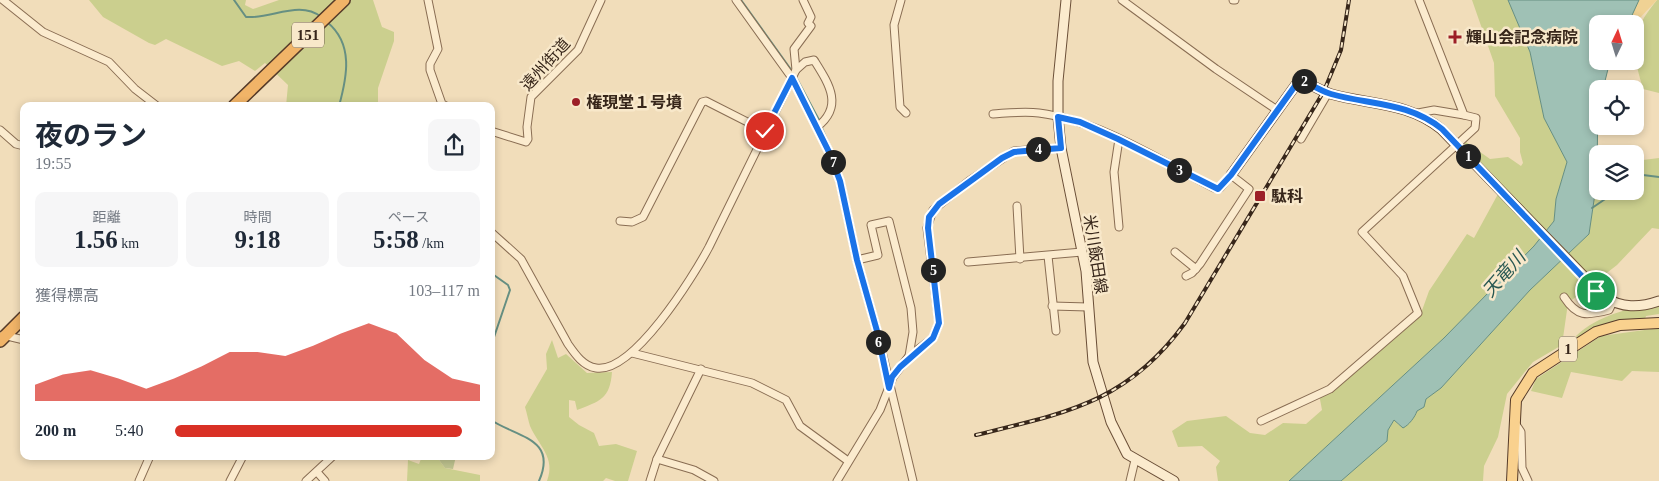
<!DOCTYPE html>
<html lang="ja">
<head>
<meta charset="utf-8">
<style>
	body { margin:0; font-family:"Times New Roman","Noto Sans JP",serif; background:#f6f6f7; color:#1f2937; height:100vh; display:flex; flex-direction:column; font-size:19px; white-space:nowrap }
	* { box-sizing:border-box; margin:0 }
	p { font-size:16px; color:#747a83 }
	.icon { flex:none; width:28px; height:28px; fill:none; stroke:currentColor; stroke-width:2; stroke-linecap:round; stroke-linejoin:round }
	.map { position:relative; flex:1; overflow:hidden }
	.details { position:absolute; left:20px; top:102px; width:475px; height:358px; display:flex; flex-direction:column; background:#fff; border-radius:10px; box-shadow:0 2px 8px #0003 }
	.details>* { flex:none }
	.needle { width:32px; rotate:4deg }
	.tools { position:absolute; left:1589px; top:15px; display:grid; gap:10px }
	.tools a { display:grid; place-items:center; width:55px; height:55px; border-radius:10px; background:#fff; box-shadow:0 2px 8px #0003; font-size:25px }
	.pin { position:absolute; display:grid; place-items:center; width:42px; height:42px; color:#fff; margin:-21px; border:2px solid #fff; border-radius:50%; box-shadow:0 1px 5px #0007 }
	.km { position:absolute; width:25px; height:25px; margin:-12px; border-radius:50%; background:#222; color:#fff; font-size:14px; line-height:25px; text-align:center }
	.round { display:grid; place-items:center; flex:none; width:52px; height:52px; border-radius:10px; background:#f6f6f7 }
	.head { display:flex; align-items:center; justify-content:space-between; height:85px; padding:0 15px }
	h1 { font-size:28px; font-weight:700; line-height:38px }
	.figures { display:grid; grid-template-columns:repeat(3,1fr); gap:8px; height:85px; padding:5px 15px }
	.figures div { display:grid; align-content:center; border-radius:10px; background:#f6f6f7; text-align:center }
	.figures b { font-size:25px; font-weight:700 }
	.figures small { font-size:14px; font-weight:400 }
	.figures p { font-size:14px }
	.chart { height:140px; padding:10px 15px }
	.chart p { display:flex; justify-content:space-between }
	.chart svg { width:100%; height:90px; margin-top:5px; fill:#d93025; opacity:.7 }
	ul { padding:0 15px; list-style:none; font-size:16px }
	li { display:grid; grid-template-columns:80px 60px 1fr; align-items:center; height:38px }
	li i { height:12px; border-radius:6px; background:#d93025 }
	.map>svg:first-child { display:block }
</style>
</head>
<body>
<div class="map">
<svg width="1659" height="481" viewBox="0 0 1659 481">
	<rect width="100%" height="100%" fill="#f1ddba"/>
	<g fill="#cbcf8e">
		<polygon points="89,0 246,0 245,5 253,9 279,0 373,0 382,27 394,32 394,41 378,88 378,106 286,106 288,85 265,63 255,71 239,61 222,66 166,39 155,45 149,43 103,17"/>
		<polygon points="1472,0 1508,0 1530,52 1544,118 1567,162 1556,199 1554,221 1534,246 1444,338 1289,481 1218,481 1216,467 1220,461 1202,446 1178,447 1172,431 1187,421 1226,416 1250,433 1265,435 1283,423 1306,424 1322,410 1319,394 1331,389 1420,316 1429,291 1467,234 1474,238 1498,194 1504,191 1464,144 1466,142 1490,159 1508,157 1521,166 1523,163 1520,152 1520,138 1495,96 1494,63"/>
		<path d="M1657,0H1659V93L1643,89C1631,48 1629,34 1657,0Z"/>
		<path d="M1659,158V229L1652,228L1617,265L1568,303L1562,345L1533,362L1507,394L1498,437L1484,466L1483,481H1341L1386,441L1388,430L1394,420L1399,425C1408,423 1414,420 1417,411L1424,407L1426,399L1441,388L1530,290L1589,234L1597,180L1598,191H1635V161Z"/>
		<path d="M1659,303V314L1646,316L1645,319C1620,320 1599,325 1577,338L1576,336C1598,315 1630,308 1659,303Z"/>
		<polygon points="1659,328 1659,372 1632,371 1622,381 1571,372 1562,398 1531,391 1536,379 1601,336"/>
		<path d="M552,340L558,358L566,354L587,373L612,372C610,399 600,401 577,410L575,401L569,400V417L579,425L594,433L599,446L616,444L637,451L628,481H615L606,478L603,481H547C556,458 539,446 530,426C528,420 527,413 525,407L547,369L546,354Z"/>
		<polygon points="427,456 436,456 445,468 480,475 480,481 407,481 408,460 419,464 421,459"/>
	</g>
	<polygon fill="#f0d294" points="1637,0 1657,0 1634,24 1625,24"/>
	<polygon fill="#bfc38f" points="436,456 456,456 453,469 445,468"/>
	<path fill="#9fc1b5" stroke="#668f82" d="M1508,0H1639L1628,24H1598V61H1610L1603,89H1598L1597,180L1589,234L1530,290L1441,388L1426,399L1424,407L1417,411C1415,417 1409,425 1403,428L1394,420L1388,430L1387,441L1341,481H1289L1444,338L1534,246L1554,221L1556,199L1567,162L1544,118L1530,52Z"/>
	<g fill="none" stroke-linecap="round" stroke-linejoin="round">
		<g stroke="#668f82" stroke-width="2">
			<path d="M234,0L246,17C271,19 300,0 321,17"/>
			<polyline points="741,0 792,71"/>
			<path d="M327,22C354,44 347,77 339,106"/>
			<polyline points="796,77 819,120"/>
			<polyline points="821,126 832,151"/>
			<polyline points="1635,174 1659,177"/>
			<polyline points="1592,208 1617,191"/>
			<polyline points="491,273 508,285 510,290 491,346"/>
			<path d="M491,420C516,437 558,438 539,481"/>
		</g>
		<defs>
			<g id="minor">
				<polyline points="3,0 43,32 109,62 135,89 157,106"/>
				<polyline points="428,0 438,49 430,64 430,70 442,104 446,106"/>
				<polyline points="736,0 792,78 829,152 840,181 857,260 877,331 913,481"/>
				<polyline points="901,0 894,25 900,107 906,113"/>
				<polyline points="1122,0 1216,69 1277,110"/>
				<polyline points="1233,0 1235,0"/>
				<path d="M796,70L805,62L814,60C829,84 844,106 817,127"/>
				<polyline points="1418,113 1434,110 1464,115"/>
				<path d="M993,114C1008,113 1024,111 1039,113C1101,121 1159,160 1214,188H1220L1231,175L1249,189L1200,264L1192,273L1186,276"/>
				<polyline points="0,130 16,144 24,146"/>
				<polyline points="491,131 526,142 528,139 527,127 531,97 578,50 601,0"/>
				<polyline points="1119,139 1114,172 1119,227"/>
				<polyline points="1301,139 1328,93"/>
				<polyline points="1017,206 1020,259"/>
				<polyline points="620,221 632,222 643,217 702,102 706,101 765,131"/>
				<path d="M491,232L521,259L568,344C575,354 583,366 596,368C633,374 693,277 709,247L796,70L794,49L811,26L808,23L811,17L803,0"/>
				<polyline points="1175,252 1196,269"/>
				<polyline points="1048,256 1056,331"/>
				<polyline points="857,260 878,255 871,225 889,221 911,308 913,332 909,356"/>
				<polyline points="968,262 1082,252"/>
				<path d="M1564,297C1577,317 1586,316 1609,310L1613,302"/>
				<polyline points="1052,306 1088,307"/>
				<polyline points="3,335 24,340"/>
				<polyline points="632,353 752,383 786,400 800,426 848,461"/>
				<polyline points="1261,421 1330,389 1418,313 1403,276 1362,232 1475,128 1476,118 1464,115 1419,0"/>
				<polyline points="1515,423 1521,432 1522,468 1528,481"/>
				<polyline points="657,459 694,470 714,481"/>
				<polyline points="317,472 325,481"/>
				<polyline points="139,481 150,456"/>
				<polyline points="230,481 243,456"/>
				<polyline points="306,481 333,456"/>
				<polyline points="650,481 657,459 701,369"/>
				<polyline points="837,481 880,410 893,377 909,356 933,338 939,323 927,228 933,210 969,181 1014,151 1061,148"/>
				<polyline points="1130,481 1135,460"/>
			</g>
			<g id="secondary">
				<polyline points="1066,0 1058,81 1058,117 1061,148 1086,271 1093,362 1111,422 1127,454 1174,481"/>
				<path d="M1231,175L1300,79C1310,84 1321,91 1331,94C1370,105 1408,102 1441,129L1604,297C1622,308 1639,308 1659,301"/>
			</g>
			<polyline id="primary" points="1512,481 1516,400 1533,373 1596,332 1620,325 1659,323"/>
			<g id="trunk">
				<polyline points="234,106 344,0"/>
				<polyline points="0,341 24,317"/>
			</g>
		</defs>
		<use href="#minor" stroke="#896d53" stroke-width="9"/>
		<use href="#secondary" stroke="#6a4e37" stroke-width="11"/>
		<use href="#primary" stroke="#563b29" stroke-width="12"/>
		<use href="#trunk" stroke="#563b29" stroke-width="14"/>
		<use href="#minor" stroke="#fbebce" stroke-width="7"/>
		<use href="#secondary" stroke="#fbebce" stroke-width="9"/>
		<use href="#primary" stroke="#f9d18e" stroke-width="10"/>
		<use href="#trunk" stroke="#f1b468" stroke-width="11"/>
		<defs>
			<path id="rail" d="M976,435C1065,413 1127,403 1185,323L1324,91L1341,50L1349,0"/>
		</defs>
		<use href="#rail" stroke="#37261a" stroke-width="4"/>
		<use href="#rail" stroke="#f8e8ca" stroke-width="2" stroke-dasharray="5.5" stroke-linecap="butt"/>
	</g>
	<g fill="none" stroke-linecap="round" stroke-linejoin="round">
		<defs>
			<path id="route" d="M765,131L792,78L829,152L840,181L857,260L877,331L889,388L892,377L900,367L933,338L939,323L928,228L929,217L939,204L1002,158L1014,152L1061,148L1058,117L1080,122L1118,139L1218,189L1231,175L1300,79C1310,84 1321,91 1331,94C1370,105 1408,102 1442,129L1596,291"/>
		</defs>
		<use href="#route" stroke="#fff" stroke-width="10"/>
		<use href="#route" stroke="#1a73e8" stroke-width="6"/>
	</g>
	<g fill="#9c1f27" stroke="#f8e8ca" stroke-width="2">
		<path d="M1452.5 29.5h5v5h5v5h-5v5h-5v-5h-5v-5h5z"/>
		<circle cx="576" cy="102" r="5"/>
		<rect x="1254" y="190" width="12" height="12" rx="2.5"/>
	</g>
	<g text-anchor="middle" stroke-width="5" stroke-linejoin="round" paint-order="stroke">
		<g fill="#f8e8ca" stroke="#71604f" stroke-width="1">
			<rect x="292" y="22.5" width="32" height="25" rx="4"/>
			<rect x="1559" y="336.5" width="18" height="25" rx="4"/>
		</g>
		<g font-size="15" font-weight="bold" fill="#37261a">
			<text x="308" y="40">151</text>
			<text x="1568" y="354">1</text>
		</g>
		<g font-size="16" font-weight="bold" fill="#37261a" stroke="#f8e8ca" text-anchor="start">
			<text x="1466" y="43">輝山会記念病院</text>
			<text x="586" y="108">権現堂１号墳</text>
			<text x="1271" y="202">駄科</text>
		</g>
		<g font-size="16" fill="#37261a" stroke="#f8e8ca">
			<text transform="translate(545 64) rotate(-48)" y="6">遠州街道</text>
			<text transform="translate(1096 254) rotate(81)" y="6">米川飯田線</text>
		</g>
		<g font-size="18" font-style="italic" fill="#285852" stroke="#f8e8ca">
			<text transform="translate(1504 274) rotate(-49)" y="6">天竜川</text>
		</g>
	</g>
</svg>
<div class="tools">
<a><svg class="needle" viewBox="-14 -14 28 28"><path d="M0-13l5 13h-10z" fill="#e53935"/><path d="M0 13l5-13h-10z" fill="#747a83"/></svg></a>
<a><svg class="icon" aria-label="locate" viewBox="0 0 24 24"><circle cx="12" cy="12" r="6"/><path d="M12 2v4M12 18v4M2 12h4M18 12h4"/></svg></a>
<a><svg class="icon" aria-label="layers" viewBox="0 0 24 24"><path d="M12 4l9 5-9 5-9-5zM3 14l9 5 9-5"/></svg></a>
</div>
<div class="pin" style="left:1596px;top:291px;background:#1e9e55"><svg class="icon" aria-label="arrive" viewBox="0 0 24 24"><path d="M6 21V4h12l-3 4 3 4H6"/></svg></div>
<div class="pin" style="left:765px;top:131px;background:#d93025"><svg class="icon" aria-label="check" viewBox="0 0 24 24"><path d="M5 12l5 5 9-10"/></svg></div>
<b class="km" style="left:1468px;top:156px">1</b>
<b class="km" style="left:1304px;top:81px">2</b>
<b class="km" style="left:1179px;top:170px">3</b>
<b class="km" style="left:1038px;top:149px">4</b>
<b class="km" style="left:933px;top:270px">5</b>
<b class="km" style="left:878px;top:342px">6</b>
<b class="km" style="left:833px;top:162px">7</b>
<section class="details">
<div class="head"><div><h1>夜のラン</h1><p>19:55</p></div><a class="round"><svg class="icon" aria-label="share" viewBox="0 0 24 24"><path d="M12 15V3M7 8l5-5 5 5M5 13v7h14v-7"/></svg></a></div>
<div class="figures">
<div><p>距離</p><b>1.56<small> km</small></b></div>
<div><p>時間</p><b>9:18</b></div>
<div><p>ペース</p><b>5:58<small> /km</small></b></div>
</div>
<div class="chart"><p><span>獲得標高</span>103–117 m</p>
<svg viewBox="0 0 160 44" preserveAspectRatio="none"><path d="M0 44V36L10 31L20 29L30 33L40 38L50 33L60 27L70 20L80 20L90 22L100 17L110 11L120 6L130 11L140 24L150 33L160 36V44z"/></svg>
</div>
<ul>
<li><b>200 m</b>5:40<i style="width:94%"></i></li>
</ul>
</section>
</div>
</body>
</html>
